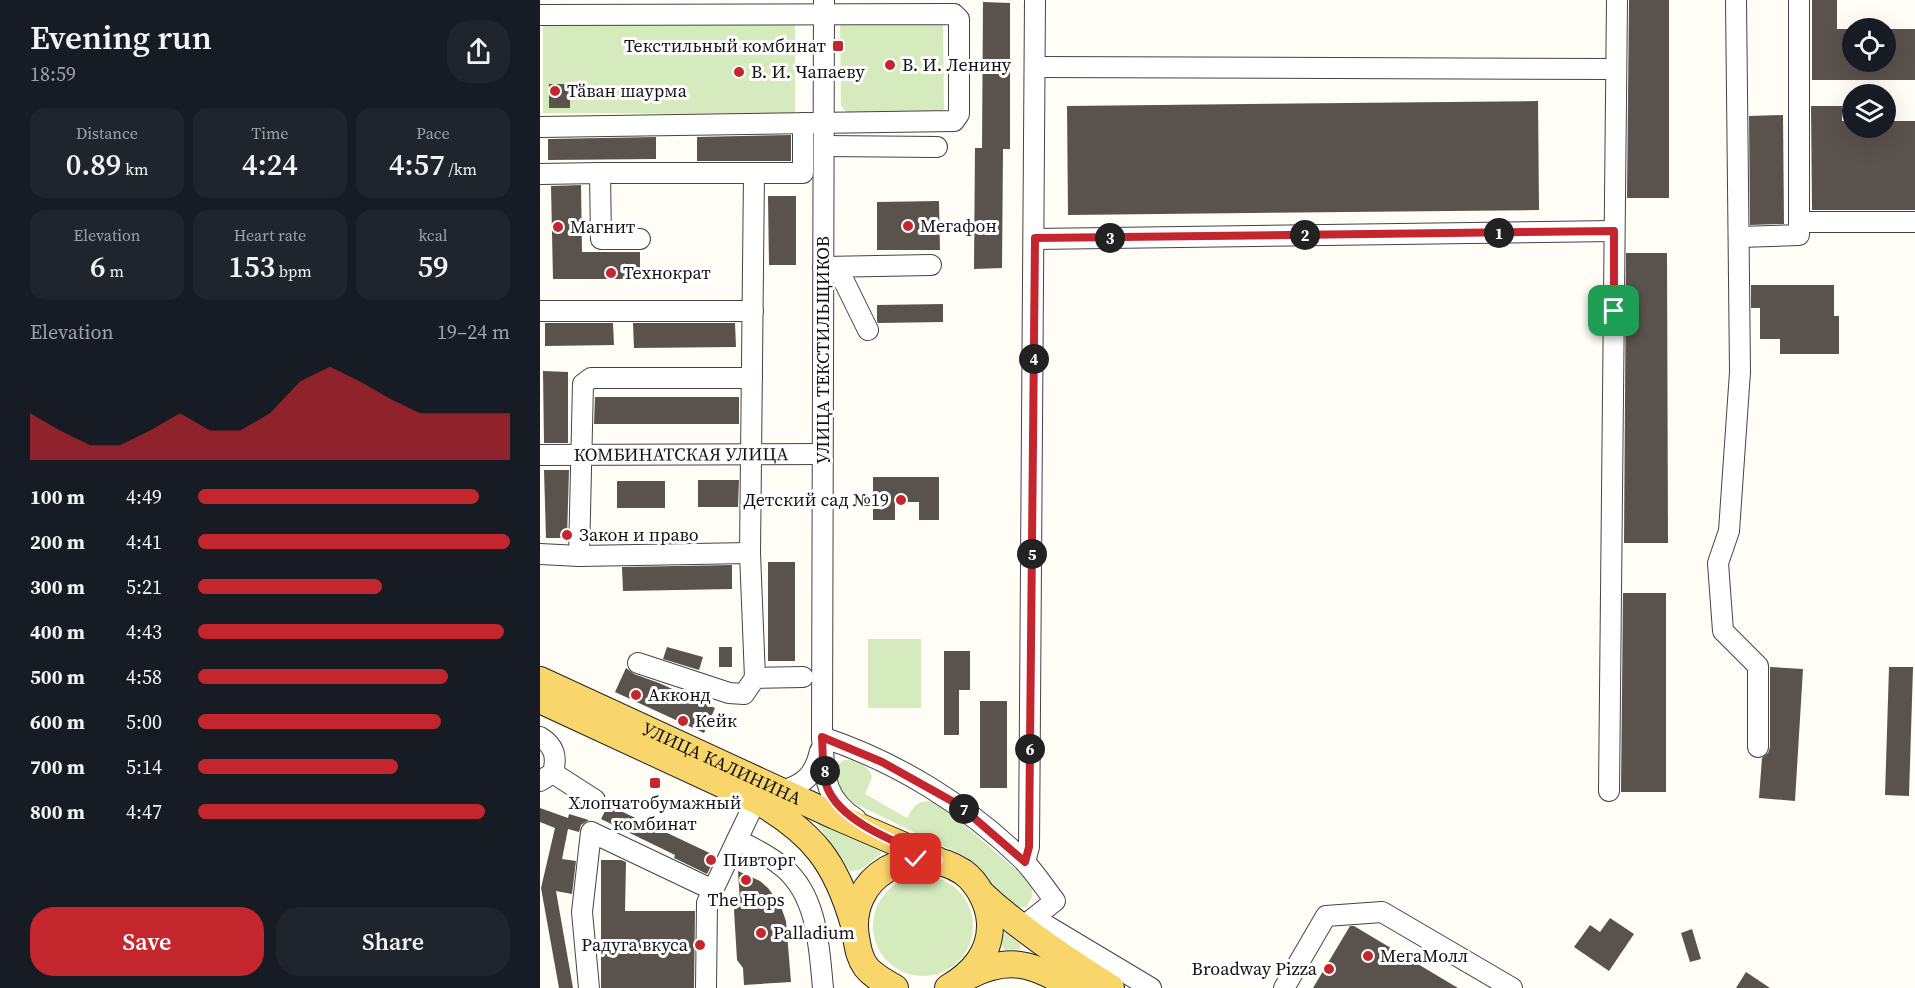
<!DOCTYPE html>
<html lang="en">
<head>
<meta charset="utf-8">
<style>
	body { margin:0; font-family:"Source Serif 4",serif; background:#20242c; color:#f1f3f6; height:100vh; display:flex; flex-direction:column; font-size:22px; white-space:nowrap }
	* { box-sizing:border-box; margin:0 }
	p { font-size:20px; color:#9ea1a6 }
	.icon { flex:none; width:33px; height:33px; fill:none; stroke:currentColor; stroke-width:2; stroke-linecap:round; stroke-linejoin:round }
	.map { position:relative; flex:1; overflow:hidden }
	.side { display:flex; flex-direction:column; background:#171b24; width:540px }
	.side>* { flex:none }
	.fabs { position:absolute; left:1302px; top:18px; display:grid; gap:12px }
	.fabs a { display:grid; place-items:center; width:54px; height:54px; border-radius:50%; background:#171b24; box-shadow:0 6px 24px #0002; font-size:30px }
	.pin { position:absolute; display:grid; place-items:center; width:51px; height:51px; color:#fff; margin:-26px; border-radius:12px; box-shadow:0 3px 9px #0006 }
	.km { position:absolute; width:30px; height:30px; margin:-15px; border-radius:50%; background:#222; color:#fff; font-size:16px; line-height:30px; text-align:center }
	.round { display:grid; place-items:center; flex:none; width:63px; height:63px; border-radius:24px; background:#20242c }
	.head { display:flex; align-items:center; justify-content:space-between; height:102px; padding:0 30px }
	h1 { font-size:33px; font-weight:600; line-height:45px }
	.figures { display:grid; grid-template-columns:repeat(3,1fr); gap:9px; height:102px; padding:6px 30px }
	.figures div { display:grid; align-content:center; border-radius:15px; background:#20242c; text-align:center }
	.figures b { font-size:30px; font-weight:600 }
	.figures small { font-size:16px; font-weight:400 }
	.figures p { font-size:16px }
	.chart { height:168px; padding:12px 30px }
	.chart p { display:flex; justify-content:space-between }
	.chart svg { width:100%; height:108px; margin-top:6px; fill:#c4262e; opacity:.7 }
	.cta { display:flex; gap:12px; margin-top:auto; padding:12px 30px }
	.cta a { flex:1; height:69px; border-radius:24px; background:#c4262e; color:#fff; font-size:24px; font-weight:600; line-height:69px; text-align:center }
	.cta a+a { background:#20242c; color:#f1f3f6 }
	ul { padding:0 30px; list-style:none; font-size:20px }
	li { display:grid; grid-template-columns:96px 72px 1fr; align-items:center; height:45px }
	li i { height:15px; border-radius:8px; background:#c4262e }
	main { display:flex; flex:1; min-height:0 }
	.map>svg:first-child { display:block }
</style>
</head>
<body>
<main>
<section class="side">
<div class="head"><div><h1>Evening run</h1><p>18:59</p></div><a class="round"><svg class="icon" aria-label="share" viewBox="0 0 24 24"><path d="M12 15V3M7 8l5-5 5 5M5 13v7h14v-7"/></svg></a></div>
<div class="figures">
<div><p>Distance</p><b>0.89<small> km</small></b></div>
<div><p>Time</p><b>4:24</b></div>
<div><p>Pace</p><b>4:57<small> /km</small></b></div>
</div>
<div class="figures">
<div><p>Elevation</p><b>6<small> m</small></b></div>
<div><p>Heart rate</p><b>153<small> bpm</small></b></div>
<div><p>kcal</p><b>59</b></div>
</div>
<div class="chart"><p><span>Elevation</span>19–24 m</p>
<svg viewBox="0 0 160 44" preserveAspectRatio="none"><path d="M0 44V25L10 32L20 38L30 38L40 32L50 25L60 32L70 32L80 25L90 12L100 6L110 12L120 19L130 25L140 25L150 25L160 25V44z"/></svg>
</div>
<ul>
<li><b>100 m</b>4:49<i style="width:90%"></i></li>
<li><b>200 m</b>4:41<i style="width:100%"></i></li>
<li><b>300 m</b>5:21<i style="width:59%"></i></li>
<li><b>400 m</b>4:43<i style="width:98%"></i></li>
<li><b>500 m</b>4:58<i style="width:80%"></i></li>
<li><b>600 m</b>5:00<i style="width:78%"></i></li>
<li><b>700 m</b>5:14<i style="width:64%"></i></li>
<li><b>800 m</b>4:47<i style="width:92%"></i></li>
</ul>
<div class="cta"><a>Save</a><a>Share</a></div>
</section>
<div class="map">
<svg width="1375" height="988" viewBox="0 0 1375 988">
	<rect width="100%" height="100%" fill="#fffdf5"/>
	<g fill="#d5ebbd">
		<polygon points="300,18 403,18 404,109 398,113 308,114 301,106"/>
		<polygon points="3,22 255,23 255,114 3,113"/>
		<rect x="328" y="639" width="53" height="69"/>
		<path d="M304,760C316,759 328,765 332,777L325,794L367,818C376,800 385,797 403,807L489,881C495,891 493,898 486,907L473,908C455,895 445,873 428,858L297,795L293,768Z"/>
		<polygon points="281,820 340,846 340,855 320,870 310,871 278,825"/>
		<circle cx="383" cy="926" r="50"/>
		<polygon points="466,933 480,944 481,949 465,950 462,947 463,936"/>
	</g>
	<g fill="#5a524d">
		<polygon points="1089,0 1129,0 1129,198 1087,198"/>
		<polygon points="1272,0 1297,0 1297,29 1312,29 1312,62 1346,62 1346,29 1375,29 1375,80 1272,80"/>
		<polygon points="443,2 470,3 470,149 463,149 462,268 434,269 435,148 442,148"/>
		<rect x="9" y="84" width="21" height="24"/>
		<polygon points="998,101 999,210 528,215 527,106"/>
		<polygon points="1271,106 1302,106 1302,121 1312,121 1312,128 1346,128 1346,121 1375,121 1375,210 1272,210"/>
		<polygon points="1243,115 1244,224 1210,225 1209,116"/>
		<polygon points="251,135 251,161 157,161 157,137"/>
		<polygon points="116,137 116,159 8,160 8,139"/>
		<polygon points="41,185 42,252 100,252 100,279 13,279 11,186"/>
		<polygon points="228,196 256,196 256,265 229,265"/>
		<polygon points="399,201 400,250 337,250 337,202"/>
		<polygon points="1086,253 1127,253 1128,543 1084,543"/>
		<polygon points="1211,285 1294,285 1294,316 1299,316 1299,354 1240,354 1240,339 1220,339 1220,308 1211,308"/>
		<polygon points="403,304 403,322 338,323 337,321 337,305"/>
		<polygon points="5,323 73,323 74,345 5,346"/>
		<polygon points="93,323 195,323 196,347 94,348"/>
		<polygon points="3,371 28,372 28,443 4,443"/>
		<polygon points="55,397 199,397 199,424 54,424"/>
		<polygon points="4,470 29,470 27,538 6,538"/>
		<polygon points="333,477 399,477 399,520 379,520 379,502 355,502 355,520 333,520"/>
		<polygon points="158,480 199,480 198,507 158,507"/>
		<rect x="77" y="481" width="48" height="27"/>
		<rect x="228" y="562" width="27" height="99"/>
		<polygon points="192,565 192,589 83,591 82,567"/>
		<polygon points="1083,593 1126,593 1126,792 1081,792"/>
		<polygon points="127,647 163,657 159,670 123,659"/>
		<rect x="179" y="647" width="13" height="20"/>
		<polygon points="404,651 430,651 430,690 419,690 419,735 404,735"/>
		<polygon points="1230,667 1263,669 1255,801 1219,798 1222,758 1228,753 1230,747"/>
		<polygon points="1349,667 1373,667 1369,796 1345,795"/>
		<polygon points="86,668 94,674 119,683 175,708 164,733 75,692"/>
		<rect x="440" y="701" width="27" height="87"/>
		<polygon points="68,805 176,856 167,874 134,858 135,855 61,819"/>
		<polygon points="0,808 28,818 29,814 49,820 41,825 39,832 28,829 22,859 36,861 32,894 16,891 33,988 19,988 1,888 15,828 0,822"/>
		<polygon points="61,860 81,860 86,862 85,911 155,911 154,988 61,988"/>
		<polygon points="198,871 220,881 228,888 240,904 246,921 251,982 204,985 203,968 197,960 194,910 200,902"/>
		<polygon points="1070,918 1094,934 1069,971 1034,947 1050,925 1060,932"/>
		<polygon points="810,926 814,926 918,988 773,988"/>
		<polygon points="1152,929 1161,959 1150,962 1141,933"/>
		<polygon points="1206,972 1230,988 1196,988"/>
	</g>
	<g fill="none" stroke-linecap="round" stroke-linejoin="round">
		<defs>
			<g id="minor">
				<path d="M284,0L282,737C285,773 282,797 316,819"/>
				<polyline points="1196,0 1200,372 1189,531 1178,563 1183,631 1218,666 1218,747"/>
				<polyline points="0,15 414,14 419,19 419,114 414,121 0,127"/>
				<polyline points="495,67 1076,69"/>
				<polyline points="284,146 397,147"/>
				<polyline points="60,173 214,173 210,553 215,678"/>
				<polyline points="214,173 263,173 263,123"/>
				<polyline points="0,174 60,173 61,239 100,239"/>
				<polyline points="1259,222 1375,222"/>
				<polyline points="1199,237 1259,235 1259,0"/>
				<polyline points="495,239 1074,231"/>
				<polyline points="283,267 391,265"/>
				<polyline points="297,267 328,330"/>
				<polyline points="0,311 213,311"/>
				<path id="s1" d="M0,455L282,454"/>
				<polyline points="0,554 39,556 210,553"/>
				<polyline points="39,556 43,384 51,378 212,378"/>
				<polyline points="98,663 189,693 204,694 215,678 263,677"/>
				<path d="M0,737C15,746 17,757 13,773L0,781"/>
				<path d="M282,737C357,762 427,805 484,861C495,873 505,888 515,901L481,928"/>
				<polyline points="13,773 55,800"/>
				<path d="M240,791C263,786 275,775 280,751"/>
				<polyline points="1069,791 1077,0"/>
				<path d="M197,840C214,848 230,856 244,868C278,897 279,948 283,988"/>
				<polyline points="485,862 489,847 495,0"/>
				<polyline points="494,918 611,988"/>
				<polyline points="49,988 42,912 51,832 173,890 216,800"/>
				<polyline points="166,988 167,903 173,890"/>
				<polyline points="744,988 786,916 842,912 972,988"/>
			</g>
			<g id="major">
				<path id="s2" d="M0,680L295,816L397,860"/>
				<path d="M0,700L216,800C273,833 296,862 314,925"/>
				<path d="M442,894C481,930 526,960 571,988"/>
				<path d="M425,978C469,954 493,964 534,988"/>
				<path d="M355,988C345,982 333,976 326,967C319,957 318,948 316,937C306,876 373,839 423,872C438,883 449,904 450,923C451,953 433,973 408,988"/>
			</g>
		</defs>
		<use href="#minor" stroke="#444" stroke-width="22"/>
		<use href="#major" stroke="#222" stroke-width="28"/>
		<use href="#minor" stroke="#fff" stroke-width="20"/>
		<use href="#major" stroke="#f9d66b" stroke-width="26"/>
	</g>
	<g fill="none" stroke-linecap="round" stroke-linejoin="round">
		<defs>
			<path id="route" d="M376,859L397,860C364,845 301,824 287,787C282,772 283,753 282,737L342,762L419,805L485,862L489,847L495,238L1074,231V311"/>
		</defs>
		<use href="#route" stroke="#fff" stroke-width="12"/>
		<use href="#route" stroke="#c4262e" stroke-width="8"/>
	</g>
	<g fill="#c4262e" stroke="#fff" stroke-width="2">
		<rect x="292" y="40" width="12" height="12" rx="3"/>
		<circle cx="350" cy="65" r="6"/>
		<circle cx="199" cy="72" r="6"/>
		<circle cx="15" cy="91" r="6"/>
		<circle cx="368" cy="226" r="6"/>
		<circle cx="18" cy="227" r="6"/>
		<circle cx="71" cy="273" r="6"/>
		<circle cx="361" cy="500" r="6"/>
		<circle cx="27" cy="535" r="6"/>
		<circle cx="96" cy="695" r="6"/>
		<circle cx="143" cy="721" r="6"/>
		<rect x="109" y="777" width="12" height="12" rx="3"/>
		<circle cx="171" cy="860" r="6"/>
		<circle cx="206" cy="880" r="6"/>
		<circle cx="221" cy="933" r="6"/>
		<circle cx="160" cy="945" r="6"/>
		<circle cx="828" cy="956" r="6"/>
		<circle cx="789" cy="969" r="6"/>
	</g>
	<g text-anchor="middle" stroke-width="6" stroke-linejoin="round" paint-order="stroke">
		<g font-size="18" fill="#111" stroke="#fff" text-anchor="start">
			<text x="286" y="52" text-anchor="end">Текстильный комбинат</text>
			<text x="362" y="71">В. И. Ленину</text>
			<text x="211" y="78">В. И. Чапаеву</text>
			<text x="27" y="97">Тӑван шаурма</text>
			<text x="380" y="232">Мегафон</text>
			<text x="30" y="233">Магнит</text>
			<text x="83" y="279">Технократ</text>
			<text x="349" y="506" text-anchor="end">Детский сад №19</text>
			<text x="39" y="541">Закон и право</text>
			<text x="108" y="701">Акконд</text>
			<text x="155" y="727">Кейк</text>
			<text x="115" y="809" text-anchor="middle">Хлопчатобумажный<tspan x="115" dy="21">комбинат</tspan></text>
			<text x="183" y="866">Пивторг</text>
			<text x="206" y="906" text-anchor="middle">The Hops</text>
			<text x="233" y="939">Palladium</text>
			<text x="148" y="951" text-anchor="end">Радуга вкуса</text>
			<text x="840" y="962">МегаМолл</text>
			<text x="777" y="975" text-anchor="end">Broadway Pizza</text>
		</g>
		<g font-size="18" fill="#111" stroke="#fff">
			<text transform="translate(283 350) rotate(-90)" y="6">УЛИЦА ТЕКСТИЛЬЩИКОВ</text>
			<text dy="6" stroke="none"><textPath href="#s1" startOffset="141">КОМБИНАТСКАЯ УЛИЦА</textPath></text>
			<text dy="6" stroke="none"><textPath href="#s2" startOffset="200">УЛИЦА КАЛИНИНА</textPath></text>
		</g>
	</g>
</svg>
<div class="fabs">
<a><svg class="icon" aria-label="locate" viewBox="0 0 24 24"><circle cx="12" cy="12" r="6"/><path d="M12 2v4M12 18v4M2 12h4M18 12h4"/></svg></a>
<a><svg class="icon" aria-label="layers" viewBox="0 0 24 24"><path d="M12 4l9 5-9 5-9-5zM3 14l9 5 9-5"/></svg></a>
</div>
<div class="pin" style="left:1074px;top:311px;background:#1e9e55"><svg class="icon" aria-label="arrive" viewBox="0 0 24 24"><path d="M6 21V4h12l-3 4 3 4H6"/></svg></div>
<div class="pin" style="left:376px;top:859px;background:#d93025"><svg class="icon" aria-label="check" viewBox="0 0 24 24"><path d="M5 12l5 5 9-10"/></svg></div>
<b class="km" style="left:959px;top:233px">1</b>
<b class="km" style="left:765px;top:235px">2</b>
<b class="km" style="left:570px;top:238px">3</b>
<b class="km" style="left:494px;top:359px">4</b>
<b class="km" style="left:492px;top:554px">5</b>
<b class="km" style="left:490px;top:749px">6</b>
<b class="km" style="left:424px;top:809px">7</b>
<b class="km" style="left:285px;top:771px">8</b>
</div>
</main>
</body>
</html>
